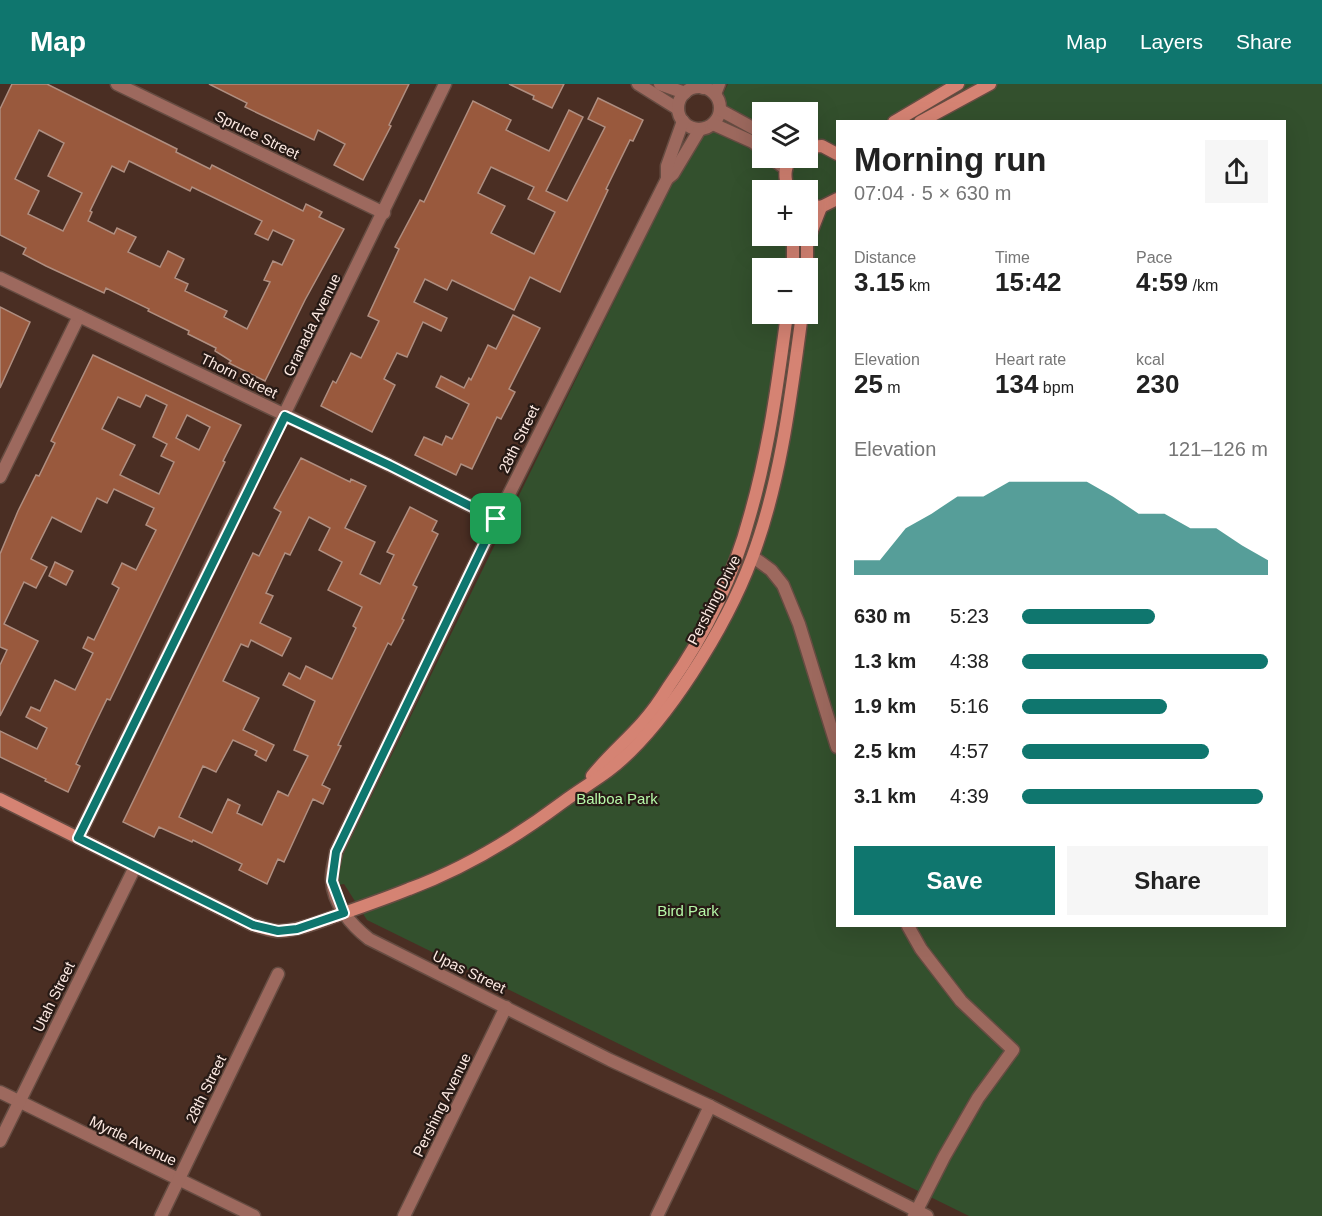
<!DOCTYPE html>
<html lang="en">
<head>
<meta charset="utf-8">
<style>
	body { margin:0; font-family:Arial,sans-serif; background:#f6f6f6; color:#222; height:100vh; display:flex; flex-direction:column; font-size:22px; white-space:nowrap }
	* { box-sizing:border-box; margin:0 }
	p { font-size:20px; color:#767676 }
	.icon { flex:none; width:33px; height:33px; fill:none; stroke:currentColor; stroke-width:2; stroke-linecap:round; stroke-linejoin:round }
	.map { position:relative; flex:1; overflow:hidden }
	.sheet { position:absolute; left:836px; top:36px; width:450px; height:807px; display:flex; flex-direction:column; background:#fff; border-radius:0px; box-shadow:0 6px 24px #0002 }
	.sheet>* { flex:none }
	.fabs { position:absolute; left:752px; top:18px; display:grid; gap:12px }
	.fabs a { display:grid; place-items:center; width:66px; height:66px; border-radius:0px; background:#fff; box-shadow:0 6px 24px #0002; font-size:30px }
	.pin { position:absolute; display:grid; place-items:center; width:51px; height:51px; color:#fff; margin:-26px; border-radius:12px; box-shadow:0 3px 9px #0006 }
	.round { display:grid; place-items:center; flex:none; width:63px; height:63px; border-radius:0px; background:#f6f6f6 }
	.headline { display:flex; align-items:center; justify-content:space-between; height:102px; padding:0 18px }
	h1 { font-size:33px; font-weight:600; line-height:45px }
	.figures { display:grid; grid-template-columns:repeat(3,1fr); gap:9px; height:102px; padding:6px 18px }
	.figures div { display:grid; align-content:center }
	.figures b { font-size:26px; font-weight:600 }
	.figures small { font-size:16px; font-weight:400 }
	.figures p { font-size:16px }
	.chart { height:168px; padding:12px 18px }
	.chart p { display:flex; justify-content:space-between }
	.chart svg { width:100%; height:108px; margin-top:6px; fill:#0f766e; opacity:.7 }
	.action { display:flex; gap:12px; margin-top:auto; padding:12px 18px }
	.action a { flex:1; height:69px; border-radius:0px; background:#0f766e; color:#fff; font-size:24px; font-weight:600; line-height:69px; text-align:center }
	.action a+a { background:#f6f6f6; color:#222 }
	ul { padding:0 18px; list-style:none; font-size:20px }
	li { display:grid; grid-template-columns:96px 72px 1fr; align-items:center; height:45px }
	li i { height:15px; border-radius:8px; background:#0f766e }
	header { display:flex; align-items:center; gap:36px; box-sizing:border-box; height:84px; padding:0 30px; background:#0f766e; color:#fff }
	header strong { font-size:28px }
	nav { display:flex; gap:33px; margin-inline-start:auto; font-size:21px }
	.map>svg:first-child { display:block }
</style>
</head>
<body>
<header>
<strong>Map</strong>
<nav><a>Map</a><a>Layers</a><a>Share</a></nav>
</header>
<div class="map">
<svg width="1322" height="1132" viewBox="0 0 1322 1132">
	<rect width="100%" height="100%" fill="#4a2e23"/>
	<path fill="#33502d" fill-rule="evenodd" d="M728,0H1322V1132H969L367,836L344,800L327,803L703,36L708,40ZM762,28H807V74H762ZM837,38H1284V842H837ZM762,106H807V152H762ZM762,184H807V230H762Z"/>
	<g fill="#99593d" stroke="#af8e80" stroke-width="1.5" fill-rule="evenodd">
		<path d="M12,0H47L177,65L176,68L210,85L212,81L303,127L306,120L322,128L319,133L344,145L305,216L265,297L229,279L231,277L215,267L216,264L188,250L189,247L148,227L149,225L106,204L104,209L46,182L23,170L26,164L0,151V25ZM39,46L64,59L48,92L82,109L63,147L28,130L39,107L15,95ZM129,77L190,107L192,103L262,137L255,150L268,156L273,146L294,156L282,181L273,177L264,196L270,198L247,245L224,233L227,227L185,207L188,200L175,194L184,175L168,167L160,183L128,168L136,153L117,144L114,150L88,137L92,128L90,127L112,82L124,88Z"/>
		<polygon points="209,0 409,0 389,41 391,42 363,96 334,81 345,60 318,46 314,56 245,23 247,19"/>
		<polygon points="509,0 564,0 552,24 533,15 534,12"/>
		<path d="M598,14L643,36L633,57L630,56L606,105L608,106L560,208L530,193L514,226L452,196L447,206L425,195L414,218L447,234L441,247L423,238L407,273L397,269L384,295L395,301L372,348L321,322L333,297L336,299L351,269L361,274L379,237L368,232L399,165L395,163L420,116L424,118L473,17L511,36L506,46L549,67L569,26L583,33L546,107L567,117L605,43L588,35ZM491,83L534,103L528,115L555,128L534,170L491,149L505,122L478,109Z"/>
		<polygon points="0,223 30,238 0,304"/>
		<polygon points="513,231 540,244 509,305 515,308 501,335 497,333 472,385 461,380 456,391 415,371 424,353 442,361 446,352 452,355 469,320 436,303 441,292 464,304 469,294 471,296 488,261 496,265"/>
		<path d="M93,271L241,341L223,377L225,378L110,616L107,615L90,650L76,680L80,682L68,708L45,697L46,695L0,673V647L37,665L47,644L26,633L31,623L40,627L55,596L75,606L93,569L83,564L88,553L94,556L119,504L112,500L122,479L136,486L156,446L146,441L154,424L114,405L107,419L97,414L81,448L52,433L31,475L47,483L36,504L24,498L4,540L38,557L0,632V581L7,566L0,563V470L18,427L36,391L39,392L55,359L51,357ZM146,311L167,321L153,353L167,360L161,372L174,378L159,410L120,391L135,361L102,345L118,313L140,323ZM187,331L210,343L199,366L176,354Z"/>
		<path d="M301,374L350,398L351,395L366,402L345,444L375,458L360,490L380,500L394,471L387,468L410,423L437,437L432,447L438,450L413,501L417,503L402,535L404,536L391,561L388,559L338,661L341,662L322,701L330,705L323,720L313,715L284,778L278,775L267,800L239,786L242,780L193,756L192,758L159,743L154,753L123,738L253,469L259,472L281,428L274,424ZM309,433L330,444L319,466L342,478L328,506L362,523L353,542L356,544L332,595L306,582L300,595L289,589L283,601L315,617L294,666L308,672L288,712L278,707L262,741L237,729L240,721L228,715L212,749L179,733L203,682L216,688L233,656L257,667L255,671L266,677L274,661L243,646L259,614L223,597L241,560L248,563L251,556L282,572L291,554L260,539L273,512L266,509L285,469L290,471Z"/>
		<polygon points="55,478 73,487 66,501 49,492"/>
	</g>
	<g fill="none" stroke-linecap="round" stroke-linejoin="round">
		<defs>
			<g id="minor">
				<polyline points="117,0 384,129"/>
				<polyline points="703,4 705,0"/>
				<polyline points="715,10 719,0"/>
				<polyline points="0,393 79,232"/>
				<polyline points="753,473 771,486 783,501 799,540 837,663"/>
				<polyline points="78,754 445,0"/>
				<polyline points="908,842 921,865 961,917 1013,966 978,1014 944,1073 914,1132"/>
				<polyline points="0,1008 254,1132"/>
				<polyline points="161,1132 278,890"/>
				<polyline points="404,1132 506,923"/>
				<polyline points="657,1132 710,1022"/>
			</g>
			<g id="tertiary">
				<polyline points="638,0 678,25"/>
				<polyline points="660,0 685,9"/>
				<circle cx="699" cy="24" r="21"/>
				<polyline points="720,26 762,49"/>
				<polyline points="713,40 753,58 762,65"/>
				<path d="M700,45L673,90L667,95L487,454L336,768C335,777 331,787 332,796C333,820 351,841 369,855L610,976L710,1022L927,1132"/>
				<polyline points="771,74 786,85"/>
				<polyline points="667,95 667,82 683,37"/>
				<polyline points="0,194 389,381 496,435"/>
				<polyline points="0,1057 135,783"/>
			</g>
			<g id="secondary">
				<polyline points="894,38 958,0"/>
				<polyline points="920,38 990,0"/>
				<polyline points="807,63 822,62 837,70"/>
				<path d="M789,106C784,95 784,84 791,74"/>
				<polyline points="807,121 821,123 837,115"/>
				<polyline points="793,184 793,152"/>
				<polyline points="807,184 807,159 821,123"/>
				<path d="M592,692C607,673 626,657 642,639C652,628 661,615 669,602C705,551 734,491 750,431C769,365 778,297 787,230"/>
				<path d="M0,715L253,841C262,843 271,847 280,847C301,846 321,837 341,830C364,822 387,814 409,805C466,784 515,754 563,718C578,707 593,698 608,687C665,644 727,541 752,474C781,397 791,311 802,230"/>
			</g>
		</defs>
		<use href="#minor" stroke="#664c42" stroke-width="15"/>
		<use href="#tertiary" stroke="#664c42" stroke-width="15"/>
		<use href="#secondary" stroke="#664c42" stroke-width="15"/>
		<use href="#minor" stroke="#9d695e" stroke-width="12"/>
		<use href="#tertiary" stroke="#9d695e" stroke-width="12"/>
		<use href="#secondary" stroke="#d58373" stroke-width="12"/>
	</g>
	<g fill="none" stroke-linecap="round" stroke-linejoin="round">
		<defs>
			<polygon id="route" points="285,332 389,381 496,435 336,768 332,797 344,829 297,845 278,847 253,841 78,754"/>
		</defs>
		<use href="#route" stroke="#fff" stroke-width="12"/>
		<use href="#route" stroke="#0f766e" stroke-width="8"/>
	</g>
	<g text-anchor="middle" stroke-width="4.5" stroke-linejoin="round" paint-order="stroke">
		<g font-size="15" fill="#fce9e2" stroke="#271a15">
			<text transform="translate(257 51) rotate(26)" y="5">Spruce Street</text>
			<text transform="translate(312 241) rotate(-64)" y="5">Granada Avenue</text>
			<text transform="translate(239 292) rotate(26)" y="5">Thorn Street</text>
			<text transform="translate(519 355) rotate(-64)" y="5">28th Street</text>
			<text transform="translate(714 516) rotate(-63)" y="5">Pershing Drive</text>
			<text transform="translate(469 888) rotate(26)" y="5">Upas Street</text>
			<text transform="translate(54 913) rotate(-64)" y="5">Utah Street</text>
			<text transform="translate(206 1005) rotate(-64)" y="5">28th Street</text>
			<text transform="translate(442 1021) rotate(-64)" y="5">Pershing Avenue</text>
			<text transform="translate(133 1057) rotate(26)" y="5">Myrtle Avenue</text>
		</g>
		<g font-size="15" fill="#b6f8a8" stroke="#271a15">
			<text x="617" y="720">Balboa Park</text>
			<text x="688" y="832">Bird Park</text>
		</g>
	</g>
</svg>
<div class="fabs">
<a><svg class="icon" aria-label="layers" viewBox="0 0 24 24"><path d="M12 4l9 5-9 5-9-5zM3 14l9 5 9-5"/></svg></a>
<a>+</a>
<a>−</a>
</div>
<div class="pin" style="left:496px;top:435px;background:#1e9e55"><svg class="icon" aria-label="arrive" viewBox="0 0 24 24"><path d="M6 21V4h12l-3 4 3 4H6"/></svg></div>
<section class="sheet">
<div class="headline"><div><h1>Morning run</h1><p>07:04 · 5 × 630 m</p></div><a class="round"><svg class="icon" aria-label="share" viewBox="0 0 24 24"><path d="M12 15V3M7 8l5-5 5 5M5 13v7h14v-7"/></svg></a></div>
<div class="figures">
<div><p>Distance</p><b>3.15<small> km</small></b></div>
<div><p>Time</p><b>15:42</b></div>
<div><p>Pace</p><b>4:59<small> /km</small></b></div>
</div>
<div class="figures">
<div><p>Elevation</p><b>25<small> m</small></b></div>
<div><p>Heart rate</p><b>134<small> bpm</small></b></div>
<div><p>kcal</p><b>230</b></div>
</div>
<div class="chart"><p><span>Elevation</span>121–126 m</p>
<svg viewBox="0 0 160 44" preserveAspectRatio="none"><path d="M0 44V38L10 38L20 25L30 19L40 12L50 12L60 6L70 6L80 6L90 6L100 12L110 19L120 19L130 25L140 25L150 32L160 38V44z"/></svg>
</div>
<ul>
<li><b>630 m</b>5:23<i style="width:54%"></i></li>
<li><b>1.3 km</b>4:38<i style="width:100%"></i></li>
<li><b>1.9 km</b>5:16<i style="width:59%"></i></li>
<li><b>2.5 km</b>4:57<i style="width:76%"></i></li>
<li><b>3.1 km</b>4:39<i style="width:98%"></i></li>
</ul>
<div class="action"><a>Save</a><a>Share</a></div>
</section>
</div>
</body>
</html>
